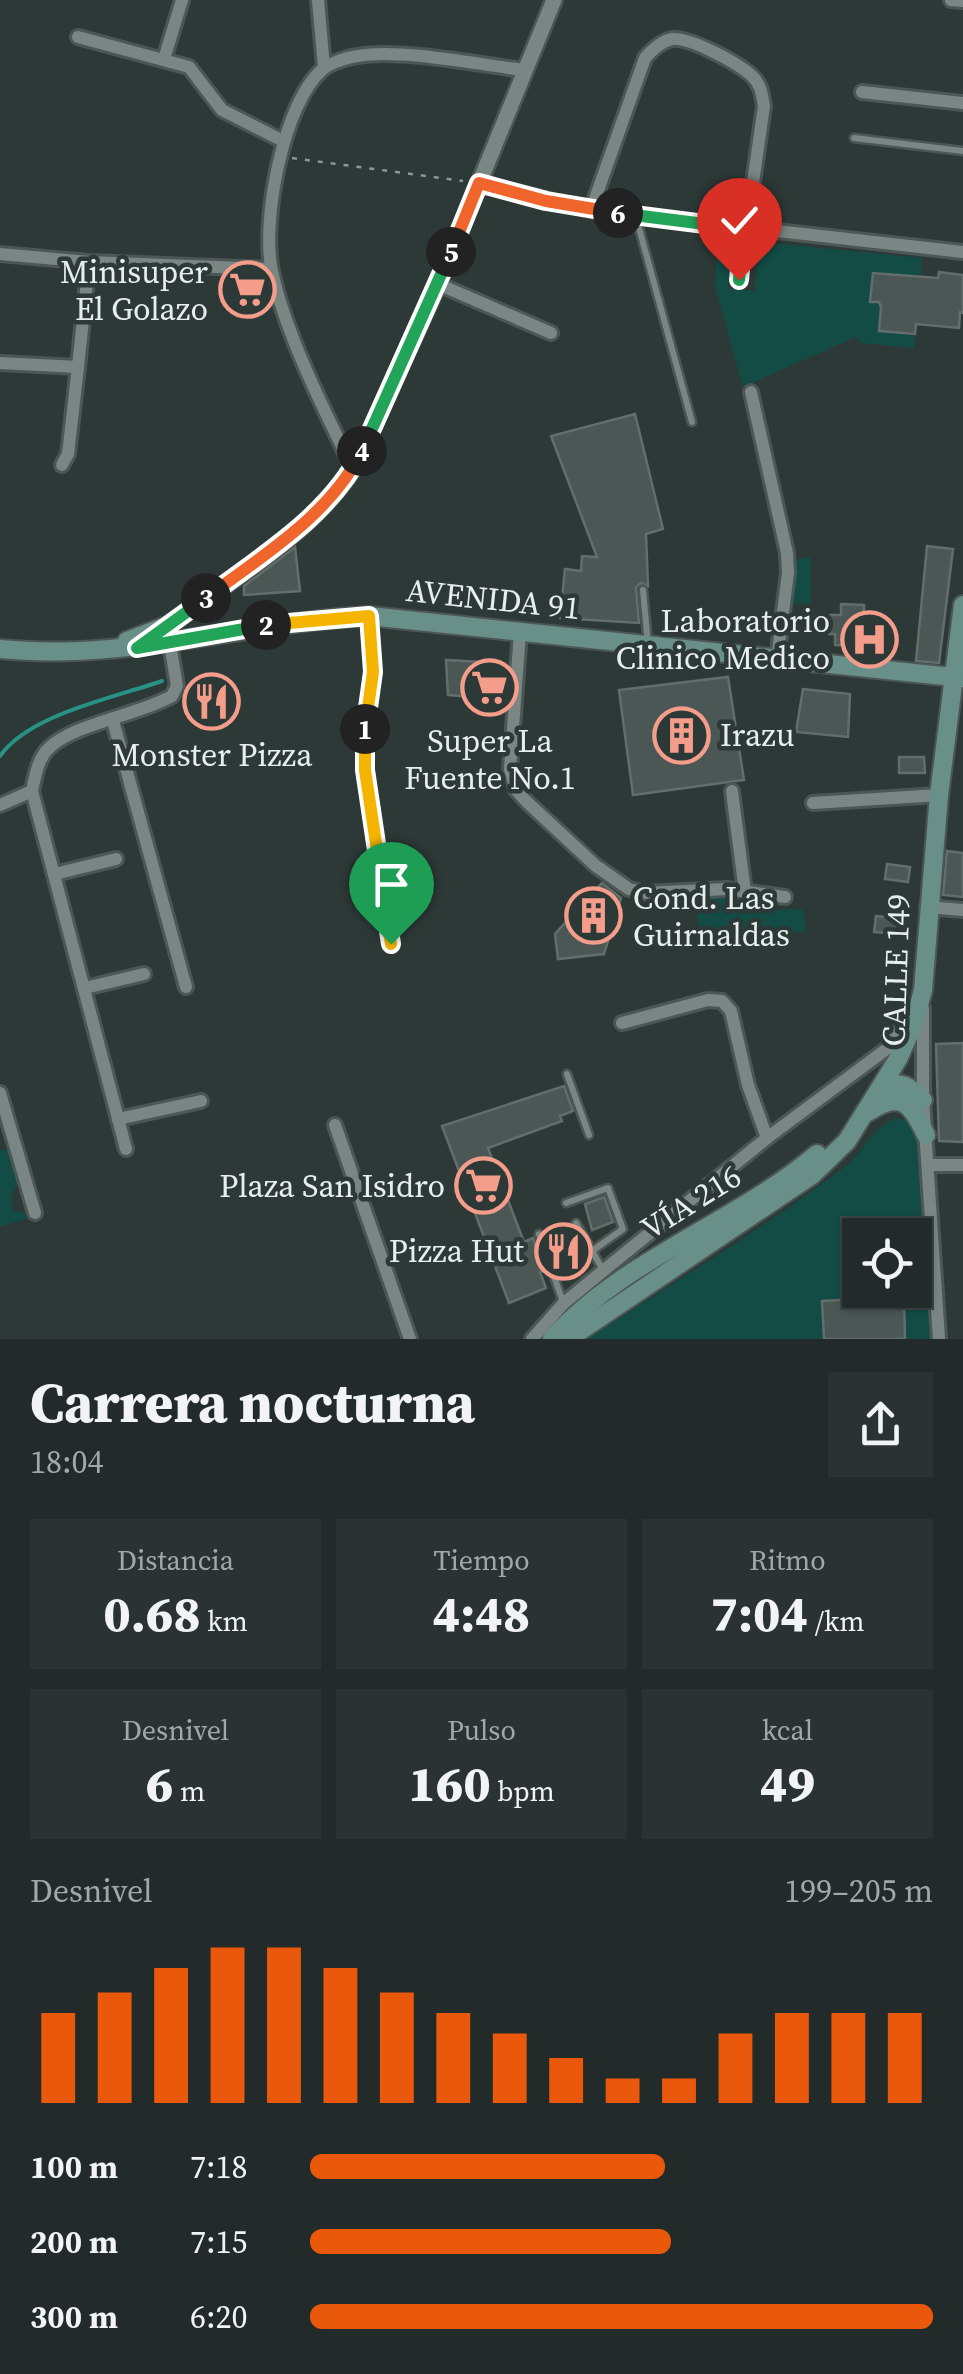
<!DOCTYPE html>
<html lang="es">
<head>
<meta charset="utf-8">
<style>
	body { margin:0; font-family:"Source Serif 4",serif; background:#2a3331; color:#f1f3f6; height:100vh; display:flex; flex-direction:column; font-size:38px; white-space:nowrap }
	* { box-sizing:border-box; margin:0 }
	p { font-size:32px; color:#a2a7a8 }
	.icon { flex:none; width:55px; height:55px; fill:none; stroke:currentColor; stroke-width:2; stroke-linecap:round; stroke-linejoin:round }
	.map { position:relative; height:1339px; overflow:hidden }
	.drawer { display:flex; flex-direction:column; background:#222b29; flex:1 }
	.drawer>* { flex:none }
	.fabs { position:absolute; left:842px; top:1218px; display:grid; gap:20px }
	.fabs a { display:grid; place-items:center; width:90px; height:90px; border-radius:0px; background:#222b29; box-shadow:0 2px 8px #0004,0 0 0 2px #3f4746; font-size:50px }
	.pin { position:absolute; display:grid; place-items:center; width:85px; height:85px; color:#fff; margin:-102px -42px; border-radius:50% 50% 50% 0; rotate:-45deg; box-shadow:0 0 10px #0007 }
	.pin .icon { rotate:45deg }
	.km { position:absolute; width:50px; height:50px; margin:-25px; border-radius:50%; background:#222; color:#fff; font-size:28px; line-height:50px; text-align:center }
	.round { display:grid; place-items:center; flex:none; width:105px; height:105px; border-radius:0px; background:#2a3331 }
	.overview { display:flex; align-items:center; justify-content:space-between; height:170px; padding:0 30px }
	h1 { font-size:55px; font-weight:800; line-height:75px }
	.metrics { display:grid; grid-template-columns:repeat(3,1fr); gap:15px; height:170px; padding:10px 30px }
	.metrics div { display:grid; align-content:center; border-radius:0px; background:#2a3331; text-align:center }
	.metrics b { font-size:50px; font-weight:800 }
	.metrics small { font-size:28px; font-weight:400 }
	.metrics p { font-size:28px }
	.chart { height:280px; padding:20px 30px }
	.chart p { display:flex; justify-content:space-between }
	.chart svg { width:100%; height:180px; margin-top:10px; stroke:#ea580c; stroke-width:6 }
	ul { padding:0 30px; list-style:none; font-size:32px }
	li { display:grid; grid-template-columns:160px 120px 1fr; align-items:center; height:75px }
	li i { height:25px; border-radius:12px; background:#ea580c }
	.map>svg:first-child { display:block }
</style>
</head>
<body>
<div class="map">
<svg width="963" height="1339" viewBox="0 0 963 1339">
	<rect width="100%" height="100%" fill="#2d3937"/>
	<g fill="#124c45" fill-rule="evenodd">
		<polygon points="718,238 733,240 728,288 754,291 761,242 922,258 921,277 873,273 870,301 879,302 879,330 915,334 914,348 861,343 856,337 743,387 715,287"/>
		<polygon points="811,557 811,604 791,603 793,560"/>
		<polygon points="721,897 764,910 803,909 806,931 701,943 695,898"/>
		<path d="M897,1118C910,1120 915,1130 919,1141L933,1339H587C673,1283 760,1230 842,1169C863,1154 872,1126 897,1118ZM860,1235H915V1290H860Z"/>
		<polygon points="8,1148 19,1183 11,1196 13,1210 24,1213 28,1218 0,1227 0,1150"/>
	</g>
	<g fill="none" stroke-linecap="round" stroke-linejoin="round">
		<path stroke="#289285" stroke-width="4" d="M0,756C30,714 113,698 162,681"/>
	</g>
	<g fill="#4a5754" stroke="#616e6c" stroke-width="2.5">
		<polygon points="939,272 963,275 963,313 960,312 959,328 916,324 915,334 879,331 881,307 879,302 870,302 873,273 938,278"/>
		<polygon points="635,414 663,529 646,534 648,586 641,583 636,587 639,623 560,618 565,569 581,571 582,556 597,557 551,436"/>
		<polygon points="927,546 953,549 939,663 916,661"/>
		<polygon points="295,547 300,591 244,595 244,586"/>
		<polygon points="841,604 864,605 864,614 880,617 879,646 835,645 835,634 829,634 830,615 841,615"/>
		<polygon points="446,660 481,662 480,671 498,672 502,678 500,699 448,695"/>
		<polygon points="728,677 744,780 633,795 619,690"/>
		<polygon points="225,678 228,721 198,723 195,681"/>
		<polygon points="803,689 850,694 848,737 796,732"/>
		<polygon points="899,757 924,757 925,773 899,773"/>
		<polygon points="947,851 963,853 963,897 943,895"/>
		<polygon points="887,864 910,867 908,882 885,879"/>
		<polygon points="602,883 621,898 604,954 558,959 555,934"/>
		<polygon points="876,916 904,919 902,935 874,932"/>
		<polygon points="963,1043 963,1142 939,1141 936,1044"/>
		<polygon points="564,1086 573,1111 560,1116 562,1121 488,1148 524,1242 533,1238 544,1270 540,1272 546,1288 509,1303 442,1126"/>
		<polygon points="604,1197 613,1222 592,1230 585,1204"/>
		<polygon points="561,1225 569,1245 574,1243 579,1257 557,1265 545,1231"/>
		<polygon points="862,1290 887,1290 888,1298 904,1298 905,1339 824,1339 822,1301 863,1299"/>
	</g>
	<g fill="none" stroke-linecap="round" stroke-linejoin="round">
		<defs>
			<g id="service">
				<polyline points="854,138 963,151"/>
				<polyline points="636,217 692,422"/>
				<polyline points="643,590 648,645"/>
				<polyline points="567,1074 589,1135"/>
				<polyline points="566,1203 608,1188 623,1229 592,1251"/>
				<polyline points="576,1223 603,1270"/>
				<polyline points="539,1234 563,1302"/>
			</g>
			<g id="minor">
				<polyline points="318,0 324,67"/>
				<polyline points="951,0 963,1"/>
				<polyline points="78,37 189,67 222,110 283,141"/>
				<polyline points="164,59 182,0"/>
				<polyline points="862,92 963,103"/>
				<polyline points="479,183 591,210 963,252"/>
				<path d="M591,210L645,58C652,50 661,41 672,39C690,37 738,63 752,76C761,84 762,95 764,106L739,280"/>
				<polyline points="0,254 89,262 271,269"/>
				<polyline points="438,284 551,333"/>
				<polyline points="0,363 78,367 89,262"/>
				<polyline points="751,392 787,553 788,573 777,659"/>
				<polyline points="62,465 68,454 78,367"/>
				<path d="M353,469C325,412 285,333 272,271C261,223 283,102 323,69C330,63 348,57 358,56C401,48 479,65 525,70"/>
				<polyline points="369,616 373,672 364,734 365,770 391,944"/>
				<polyline points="520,632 510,769 516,790 527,802 596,866 629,889 646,893 726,889 785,897"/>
				<polyline points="113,721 186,987"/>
				<polyline points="32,791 126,1149"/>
				<polyline points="732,791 745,892"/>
				<polyline points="813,803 939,795"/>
				<path d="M0,805L32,791C35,777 38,758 49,748C73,724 139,715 172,696L177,686L170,644"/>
				<polyline points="55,874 116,859"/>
				<polyline points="927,907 963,910"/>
				<polyline points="85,988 144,974"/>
				<polyline points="923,1008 923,1100 939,1339"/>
				<polyline points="622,1023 708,1000 722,1001 731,1011 748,1085 767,1138"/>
				<polyline points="0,1093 35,1213"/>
				<polyline points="118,1119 201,1101"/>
				<polyline points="335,1125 410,1339"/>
				<polyline points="928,1165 963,1165"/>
				<polyline points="532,1339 564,1303 603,1271 767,1138 888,1048 910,1014"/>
			</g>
			<path id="tertiary" d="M158,632C224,583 306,539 353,469L438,284L554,0"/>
			<g id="secondary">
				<polyline points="127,641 164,627"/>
				<path d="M0,649C125,662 245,622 369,616L963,678"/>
				<path d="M883,1086C901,1080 910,1087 923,1100"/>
				<path d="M868,1112C901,1090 911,1103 926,1135"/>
				<path d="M552,1339C620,1261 737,1222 817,1154"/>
				<polyline points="568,1339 812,1175 847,1141 898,1059 914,1023 923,990 939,795 963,605"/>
			</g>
		</defs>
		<use href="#service" stroke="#4c5655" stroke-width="11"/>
		<use href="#minor" stroke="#4c5655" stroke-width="18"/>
		<use href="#tertiary" stroke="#4c5655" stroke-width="20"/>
		<use href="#secondary" stroke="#4c5655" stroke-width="22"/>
		<polyline stroke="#8d9695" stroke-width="2.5" stroke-dasharray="5 8" stroke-linecap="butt" points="292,158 463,181"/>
		<use href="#service" stroke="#798684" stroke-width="6"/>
		<use href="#minor" stroke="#798684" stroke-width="12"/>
		<use href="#tertiary" stroke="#798684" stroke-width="15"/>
		<use href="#secondary" stroke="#698f89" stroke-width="18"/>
	</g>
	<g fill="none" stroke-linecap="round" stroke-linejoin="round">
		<defs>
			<polyline id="split-1" points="365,729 365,770 391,944"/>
			<polyline id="split-2" points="266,625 369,616 373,672 365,729"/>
			<polyline id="split-3" points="206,598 137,648 266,625"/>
			<path id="split-4" d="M206,598C263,555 329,516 362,451"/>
			<polyline id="split-5" points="362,451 451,252"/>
			<polyline id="split-6" points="451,252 479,183 546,201 618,213"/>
			<polyline id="split-7" points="618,213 744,229 739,280"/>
		</defs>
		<use href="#split-1" stroke="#fff" stroke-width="20"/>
		<use href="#split-2" stroke="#fff" stroke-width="20"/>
		<use href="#split-3" stroke="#fff" stroke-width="20"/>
		<use href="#split-4" stroke="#fff" stroke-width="20"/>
		<use href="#split-5" stroke="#fff" stroke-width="20"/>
		<use href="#split-6" stroke="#fff" stroke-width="20"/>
		<use href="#split-7" stroke="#fff" stroke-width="20"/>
		<use href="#split-1" stroke="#f5b400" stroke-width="12"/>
		<use href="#split-2" stroke="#f5b400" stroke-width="12"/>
		<use href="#split-3" stroke="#22a559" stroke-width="12"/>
		<use href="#split-4" stroke="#f0652b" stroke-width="12"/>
		<use href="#split-5" stroke="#22a559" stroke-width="12"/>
		<use href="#split-6" stroke="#f0652b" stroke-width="12"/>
		<use href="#split-7" stroke="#22a559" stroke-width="12"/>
	</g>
	<defs>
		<symbol id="supermarket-ring" viewBox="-11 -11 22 22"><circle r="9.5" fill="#2d3937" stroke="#f49d8b" stroke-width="1.5"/><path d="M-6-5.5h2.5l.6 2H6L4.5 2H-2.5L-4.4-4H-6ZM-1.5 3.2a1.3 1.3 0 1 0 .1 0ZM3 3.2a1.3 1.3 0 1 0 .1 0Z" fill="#f49d8b"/></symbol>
		<symbol id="hospital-ring" viewBox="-11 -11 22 22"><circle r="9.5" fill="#2d3937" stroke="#f49d8b" stroke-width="1.5"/><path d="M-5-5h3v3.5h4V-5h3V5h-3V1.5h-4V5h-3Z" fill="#f49d8b"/></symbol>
		<symbol id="restaurant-ring" viewBox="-11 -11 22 22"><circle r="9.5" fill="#2d3937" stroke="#f49d8b" stroke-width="1.5"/><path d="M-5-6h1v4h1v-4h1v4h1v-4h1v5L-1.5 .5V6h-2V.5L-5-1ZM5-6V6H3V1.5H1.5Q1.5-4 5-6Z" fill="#f49d8b"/></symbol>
		<symbol id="building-ring" viewBox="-11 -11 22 22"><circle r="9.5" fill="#2d3937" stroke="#f49d8b" stroke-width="1.5"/><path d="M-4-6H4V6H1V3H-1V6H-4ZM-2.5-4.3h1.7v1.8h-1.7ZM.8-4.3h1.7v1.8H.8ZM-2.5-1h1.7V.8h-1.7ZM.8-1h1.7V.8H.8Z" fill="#f49d8b"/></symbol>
	</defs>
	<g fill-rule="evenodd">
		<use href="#supermarket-ring" x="216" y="258" width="63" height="63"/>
		<use href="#hospital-ring" x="838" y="608" width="63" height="63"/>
		<use href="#supermarket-ring" x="458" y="656" width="63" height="63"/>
		<use href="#restaurant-ring" x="180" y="670" width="63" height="63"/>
		<use href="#building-ring" x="650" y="704" width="63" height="63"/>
		<use href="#building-ring" x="562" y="884" width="63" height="63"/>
		<use href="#supermarket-ring" x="452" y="1154" width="63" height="63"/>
		<use href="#restaurant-ring" x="532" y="1220" width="63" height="63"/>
	</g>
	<g text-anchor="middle" stroke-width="9" stroke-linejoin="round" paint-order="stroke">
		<g font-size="32" fill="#e7eeed" stroke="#2d3937" text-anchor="end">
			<text x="208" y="283">Minisuper<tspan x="208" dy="37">El Golazo</tspan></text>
			<text x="830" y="632">Laboratorio<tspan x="830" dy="37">Clinico Medico</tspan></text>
			<text x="720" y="746" text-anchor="start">Irazu</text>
			<text x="490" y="752" text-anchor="middle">Super La<tspan x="490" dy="37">Fuente No.1</tspan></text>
			<text x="212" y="766" text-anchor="middle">Monster Pizza</text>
			<text x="633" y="909" text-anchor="start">Cond. Las<tspan x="633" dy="37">Guirnaldas</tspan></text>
			<text x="445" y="1197">Plaza San Isidro</text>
			<text x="524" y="1262">Pizza Hut</text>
		</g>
		<g font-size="32" fill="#e7eeed" stroke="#2d3937">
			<text transform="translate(493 599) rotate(6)" y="11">AVENIDA 91</text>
			<text transform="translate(896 970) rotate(-88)" y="11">CALLE 149</text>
			<text transform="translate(691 1202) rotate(-32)" y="11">VÍA 216</text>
		</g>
	</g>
</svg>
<div class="fabs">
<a><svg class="icon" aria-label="locate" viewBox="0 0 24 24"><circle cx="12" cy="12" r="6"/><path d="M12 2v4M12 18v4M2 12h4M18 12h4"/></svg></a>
</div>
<div class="pin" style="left:391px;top:944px;background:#1e9e55"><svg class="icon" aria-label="arrive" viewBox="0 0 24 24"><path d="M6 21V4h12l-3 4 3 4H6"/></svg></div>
<div class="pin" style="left:739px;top:280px;background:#d93025"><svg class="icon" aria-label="check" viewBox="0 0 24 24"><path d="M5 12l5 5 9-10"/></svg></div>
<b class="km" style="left:365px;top:729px">1</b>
<b class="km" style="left:266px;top:625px">2</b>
<b class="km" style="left:206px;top:598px">3</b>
<b class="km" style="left:362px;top:451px">4</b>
<b class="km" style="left:451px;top:252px">5</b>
<b class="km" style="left:618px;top:213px">6</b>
</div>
<section class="drawer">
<div class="overview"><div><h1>Carrera nocturna</h1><p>18:04</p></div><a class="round"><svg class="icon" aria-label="share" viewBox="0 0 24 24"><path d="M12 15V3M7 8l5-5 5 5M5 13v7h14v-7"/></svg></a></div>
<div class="metrics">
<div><p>Distancia</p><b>0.68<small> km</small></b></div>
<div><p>Tiempo</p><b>4:48</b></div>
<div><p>Ritmo</p><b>7:04<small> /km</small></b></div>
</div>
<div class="metrics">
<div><p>Desnivel</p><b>6<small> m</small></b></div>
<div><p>Pulso</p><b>160<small> bpm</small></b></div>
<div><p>kcal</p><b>49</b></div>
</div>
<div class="chart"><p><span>Desnivel</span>199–205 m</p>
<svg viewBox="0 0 160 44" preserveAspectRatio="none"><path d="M5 44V22M15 44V17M25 44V11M35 44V6M45 44V6M55 44V11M65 44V17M75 44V22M85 44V27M95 44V33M105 44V38M115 44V38M125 44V27M135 44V22M145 44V22M155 44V22"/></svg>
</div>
<ul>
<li><b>100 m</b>7:18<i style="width:57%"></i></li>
<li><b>200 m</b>7:15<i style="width:58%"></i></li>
<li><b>300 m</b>6:20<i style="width:100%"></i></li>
</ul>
</section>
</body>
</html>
